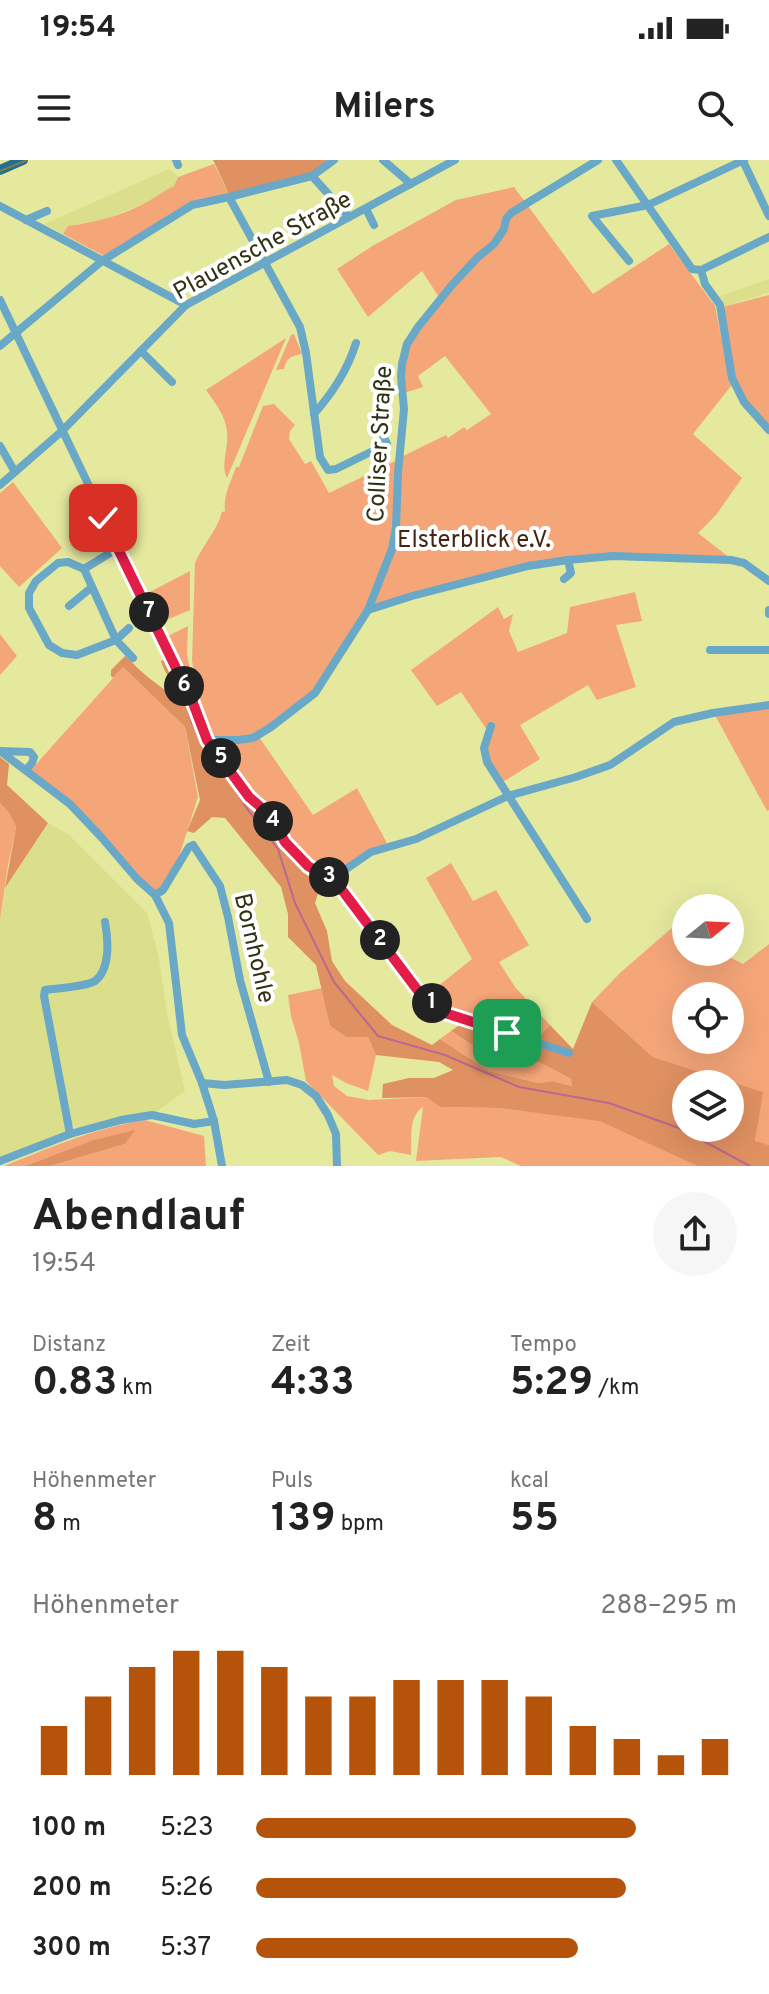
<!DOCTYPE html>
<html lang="de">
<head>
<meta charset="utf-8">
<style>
	body { margin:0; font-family:Overpass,sans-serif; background:#f6f6f6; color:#222; height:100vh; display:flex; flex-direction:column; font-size:30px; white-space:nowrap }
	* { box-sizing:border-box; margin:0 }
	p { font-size:26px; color:#767676 }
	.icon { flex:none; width:44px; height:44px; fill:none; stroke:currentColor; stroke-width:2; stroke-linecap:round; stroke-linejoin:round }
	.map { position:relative; height:1006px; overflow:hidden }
	.side { display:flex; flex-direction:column; background:#fff; flex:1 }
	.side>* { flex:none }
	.needle { width:52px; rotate:72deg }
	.buttons { position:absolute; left:672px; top:734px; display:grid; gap:16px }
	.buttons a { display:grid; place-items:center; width:72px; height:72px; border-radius:50%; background:#fff; box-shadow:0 8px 32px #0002; font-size:40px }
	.pin { position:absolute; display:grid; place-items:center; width:68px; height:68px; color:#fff; margin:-34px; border-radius:16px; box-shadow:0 4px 12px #0006 }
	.km { position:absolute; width:40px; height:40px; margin:-20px; border-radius:50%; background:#222; color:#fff; font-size:22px; line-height:40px; text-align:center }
	.round { display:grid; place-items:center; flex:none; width:84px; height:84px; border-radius:42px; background:#f6f6f6 }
	.head { display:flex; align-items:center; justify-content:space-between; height:136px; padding:0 32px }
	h1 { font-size:44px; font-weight:700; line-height:60px }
	.metrics { display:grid; grid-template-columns:repeat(3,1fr); gap:12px; height:136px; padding:8px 32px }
	.metrics div { display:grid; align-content:center }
	.metrics b { font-size:40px; font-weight:700 }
	.metrics small { font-size:22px; font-weight:400 }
	.metrics p { font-size:22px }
	.chart { height:224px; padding:16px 32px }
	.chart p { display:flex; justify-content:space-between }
	.chart svg { width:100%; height:144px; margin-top:8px; stroke:#b45309; stroke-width:6 }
	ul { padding:0 32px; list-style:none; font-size:26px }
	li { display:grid; grid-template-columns:128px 96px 1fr; align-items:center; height:60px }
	li i { height:20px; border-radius:10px; background:#b45309 }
	.status { display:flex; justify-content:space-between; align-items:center; height:56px; padding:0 40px; background:#fff; direction:ltr }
	.status svg { height:22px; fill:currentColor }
	header { display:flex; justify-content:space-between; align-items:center; height:104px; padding:0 32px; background:#fff; font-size:36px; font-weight:700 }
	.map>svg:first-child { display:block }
</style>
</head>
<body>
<div class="status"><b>19:54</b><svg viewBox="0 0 49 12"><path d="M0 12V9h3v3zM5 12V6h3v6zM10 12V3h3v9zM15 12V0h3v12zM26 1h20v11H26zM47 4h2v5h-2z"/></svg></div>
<header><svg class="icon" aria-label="menu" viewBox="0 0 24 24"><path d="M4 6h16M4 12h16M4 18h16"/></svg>Milers<svg class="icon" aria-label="search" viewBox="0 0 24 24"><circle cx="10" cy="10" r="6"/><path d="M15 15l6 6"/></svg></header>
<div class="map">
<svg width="769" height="1006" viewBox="0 0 769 1006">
	<rect width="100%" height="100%" fill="#e5e99e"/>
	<g fill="#dbdf8c">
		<polygon points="169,9 178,17 174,26 163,31 148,42 104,60 68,66 63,74 44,64"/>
		<polygon points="769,119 769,132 723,147 717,137"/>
		<polygon points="48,663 68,674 147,753 158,793 167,853 185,931 156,952 82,968 77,968 72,964 62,974 0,997 0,759 5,728"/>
	</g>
	<g fill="#f5a679" fill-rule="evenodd">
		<path d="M214,4L229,34L191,43L104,96L63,74L68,66C96,62 122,56 147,42C156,37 164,30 174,26L178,17Z"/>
		<path d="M514,27L593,134L669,84L715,146L731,226L693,274L742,318L716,355L698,373L730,398L591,395L528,407L374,445L394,390L401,297L446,275L448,278L464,267L467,270L491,254L445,196L418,216L423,227L404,233C399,186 415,176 442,142L422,111L368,157L337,109L374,85L456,40Z"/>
		<polygon points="769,135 769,266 746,240 735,217 723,147"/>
		<path d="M294,174L302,194C290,196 287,198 284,209L276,210L291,175Z"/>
		<path d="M286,178L227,318C220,304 229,288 227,272C226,256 215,243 206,230Z"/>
		<path d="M274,244L295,265L290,271L289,279L305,304L311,301L329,333L397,300L393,372L387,397L384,399L385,402L364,452L309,535L250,577L214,578L206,575L200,555L192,500L195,403C203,384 217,371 222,352L225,351C223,336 231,321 236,307H239L263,246Z"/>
		<polygon points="13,322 62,388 19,427 0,406 0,333"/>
		<polygon points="190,411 190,450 157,464 144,435"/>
		<polygon points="635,432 642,461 616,465 636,527 597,540 588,525 520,565 540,599 501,623 488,598 487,570 461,532 437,546 411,510 498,447 504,459 513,454 509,471 518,492 567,473 570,447"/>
		<polygon points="188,466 187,494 195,535 191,536 164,478"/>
		<polygon points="0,474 17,496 0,515"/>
		<polygon points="123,507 185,567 198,637 177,703 163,728 155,732 30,611"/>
		<polygon points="769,548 769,650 767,651 715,555"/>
		<path d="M259,577L313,655L357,628L387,683L332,716C299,709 234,613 213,583Z"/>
		<polygon points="0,643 9,653 16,667 8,705 0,759"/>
		<polygon points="451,703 473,741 496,730 529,785 499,802 515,827 550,865 537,879 471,856 445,849 427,835 472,799 426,718"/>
		<path d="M681,760L686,764V792H719L743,804L769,784V985L755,982L762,932L653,897L592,842L621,812ZM686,836H730V880H686Z"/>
		<path d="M322,828L330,866L346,877H368L376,895L368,931L346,923L332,915L334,926L347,936L369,940L426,937L440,947L498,948L597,960L700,1006H521L501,997L416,1001L423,947C408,957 412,978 411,995L390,991L378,995L306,921L299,883L291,856L288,835Z"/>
		<polygon points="451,871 481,891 541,903 571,919 572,926 552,921 538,923 489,911 440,879"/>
		<path d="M145,960L204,976L206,1006H50L125,984L90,981L25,1006H4C51,987 95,968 145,960Z"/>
	</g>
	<g fill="#e09162" fill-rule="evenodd">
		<polygon points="213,0 330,0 311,13 229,34"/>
		<path d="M125,496C132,500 134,506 141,511C150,520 161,525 169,535H175C174,524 164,512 161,501L168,498L189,543L204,585L218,609L227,612L268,662L283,689L323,719L315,743L327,771L332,801L345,821L392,865L432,885L440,879L489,911L538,923L552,921L572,926L571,919L541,903L481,891L451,871L465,861L537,879L550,865L573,889L592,842L653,897L763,932L755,981L769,985V1006H698L599,961L498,948L440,947L426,937L382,938L383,924L409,918H434L453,910L439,902L376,895L368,877H346L330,866L316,805L288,777V754L281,727L225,658L212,657L194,673L187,671L200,640L185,567L123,507L113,518L111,516V510ZM686,924H730V968H686Z"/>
		<polygon points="0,597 9,604 7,625 48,663 5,728 16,667 9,653 0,643"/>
		<polygon points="135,970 125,984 50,1006 25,1006 90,981"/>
	</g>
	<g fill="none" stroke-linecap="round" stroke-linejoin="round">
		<polyline stroke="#ba6890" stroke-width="2" points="144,450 187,546 192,563 248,650 278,689 295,743 334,822 378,876 445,895 519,927 609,943 679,968 750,1006"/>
		<g stroke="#69a8c6" stroke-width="8">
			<polyline points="176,0 178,5"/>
			<polyline points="383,0 411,24"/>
			<polyline points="616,0 692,109 701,110 705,124 720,145 732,218 744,242 769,270"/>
			<polyline points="743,1 769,56"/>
			<polyline points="312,16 349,57"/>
			<polyline points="229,37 300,167 306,193 320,297 328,310 336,309 387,284 382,273"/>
			<polyline points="0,46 186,145"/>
			<polyline points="366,49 374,65"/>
			<polyline points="26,60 47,51"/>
			<polyline points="629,101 592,56 648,45 744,0"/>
			<polyline points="701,110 769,77"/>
			<polyline points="0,140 193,543 207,580 249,637 270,655 285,682 308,706 325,716 333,718 422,836 445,853 569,893"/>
			<polyline points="0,186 102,101 192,45 229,37 312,16 334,0"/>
			<polyline points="141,191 172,222"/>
			<path d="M314,254C333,232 347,211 356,183"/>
			<polyline points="0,286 15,312"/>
			<polyline points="0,325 62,271 186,145 455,0"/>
			<polyline points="84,409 116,480 77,495 62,493 49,485 29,448 29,433 36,421 58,403 68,402 84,409 118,388"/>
			<polyline points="564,419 571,413 568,400"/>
			<polyline points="69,446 92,427"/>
			<polyline points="368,450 412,436 528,406 568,400 613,396 731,400 744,403 769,421"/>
			<polyline points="769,450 769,454"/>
			<polyline points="129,468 116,480 133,498"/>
			<polyline points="710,490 769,490"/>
			<polyline points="491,566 484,588 487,602 587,759"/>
			<polyline points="207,580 238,580 253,578 271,567 315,533 368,450 392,389 396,367 398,313 404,249 401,217 402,204 407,184 418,167 452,125 478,97 494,84 504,69 506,59 511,53 598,0"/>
			<polyline points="0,591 70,644 102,678 137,719 155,735 169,763 182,875 202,923 214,961 222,1006"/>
			<polyline points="0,591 30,592 34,597 32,603 26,610"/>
			<polyline points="333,718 371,692 416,679 508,636 576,617 610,605 674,562 713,553 769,545"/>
			<polyline points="155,735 163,730 189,687 193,685 220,726 228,757 240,820 269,922"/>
			<polyline points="202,923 224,925 287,920 302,925 316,936 328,955 336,974 337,1006"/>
			<path d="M70,974L44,836L45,830C58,828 85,827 95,821C111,809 108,778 105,762"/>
			<polyline points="0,1001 70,974 121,960 152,955 194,964 214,961"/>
		</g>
		<polyline stroke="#226f8f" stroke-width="10" points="0,10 23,0"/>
		<polyline stroke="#7c7e4d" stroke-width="2" points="0,11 27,0"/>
	</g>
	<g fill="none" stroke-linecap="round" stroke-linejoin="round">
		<defs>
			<polyline id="route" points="103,358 193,543 207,580 249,637 270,655 285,682 308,706 325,716 333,718 422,836 445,853 507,873"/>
		</defs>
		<use href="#route" stroke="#fff" stroke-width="16"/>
		<use href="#route" stroke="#e11d48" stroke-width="10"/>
	</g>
	<g text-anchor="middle" stroke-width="8" stroke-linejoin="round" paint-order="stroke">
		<g font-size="24" fill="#313213" stroke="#fff">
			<text transform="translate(262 85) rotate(-29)" y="8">Plauensche Straße</text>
			<text transform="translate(379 284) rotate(-87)" y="8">Colliser Straße</text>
			<text transform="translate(255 788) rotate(77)" y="8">Bornhohle</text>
		</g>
		<g font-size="24" fill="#452512" stroke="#fff">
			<text x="474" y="387">Elsterblick e.V.</text>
		</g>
	</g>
</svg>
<div class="buttons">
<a><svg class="needle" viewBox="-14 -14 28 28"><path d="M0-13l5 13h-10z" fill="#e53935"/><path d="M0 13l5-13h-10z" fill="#767676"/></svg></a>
<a><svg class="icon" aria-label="locate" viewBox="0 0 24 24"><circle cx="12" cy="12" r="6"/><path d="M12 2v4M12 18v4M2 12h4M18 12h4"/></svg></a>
<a><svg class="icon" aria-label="layers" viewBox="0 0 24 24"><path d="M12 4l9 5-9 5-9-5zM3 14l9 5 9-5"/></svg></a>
</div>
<div class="pin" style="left:507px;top:873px;background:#1e9e55"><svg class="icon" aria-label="arrive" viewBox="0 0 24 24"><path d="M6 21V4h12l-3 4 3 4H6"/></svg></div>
<div class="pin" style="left:103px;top:358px;background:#d93025"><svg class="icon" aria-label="check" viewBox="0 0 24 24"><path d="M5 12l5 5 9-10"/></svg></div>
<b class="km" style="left:432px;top:843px">1</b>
<b class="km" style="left:380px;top:780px">2</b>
<b class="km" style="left:329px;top:717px">3</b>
<b class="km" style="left:273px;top:661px">4</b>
<b class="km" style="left:221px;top:598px">5</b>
<b class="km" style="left:184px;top:526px">6</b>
<b class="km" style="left:149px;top:452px">7</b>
</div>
<section class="side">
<div class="head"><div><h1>Abendlauf</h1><p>19:54</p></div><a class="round"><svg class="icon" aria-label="share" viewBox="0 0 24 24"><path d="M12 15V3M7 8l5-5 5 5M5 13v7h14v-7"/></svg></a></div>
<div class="metrics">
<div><p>Distanz</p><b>0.83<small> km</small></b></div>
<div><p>Zeit</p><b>4:33</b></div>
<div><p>Tempo</p><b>5:29<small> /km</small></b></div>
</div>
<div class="metrics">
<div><p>Höhenmeter</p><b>8<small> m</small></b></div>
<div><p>Puls</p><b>139<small> bpm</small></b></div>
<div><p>kcal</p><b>55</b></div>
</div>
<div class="chart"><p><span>Höhenmeter</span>288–295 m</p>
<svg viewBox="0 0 160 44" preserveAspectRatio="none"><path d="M5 44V29M15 44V20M25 44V11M35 44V6M45 44V6M55 44V11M65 44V20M75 44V20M85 44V15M95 44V15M105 44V15M115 44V20M125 44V29M135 44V33M145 44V38M155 44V33"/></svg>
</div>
<ul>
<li><b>100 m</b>5:23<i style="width:79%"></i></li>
<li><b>200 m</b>5:26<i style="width:77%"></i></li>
<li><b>300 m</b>5:37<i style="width:67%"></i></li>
</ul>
</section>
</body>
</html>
